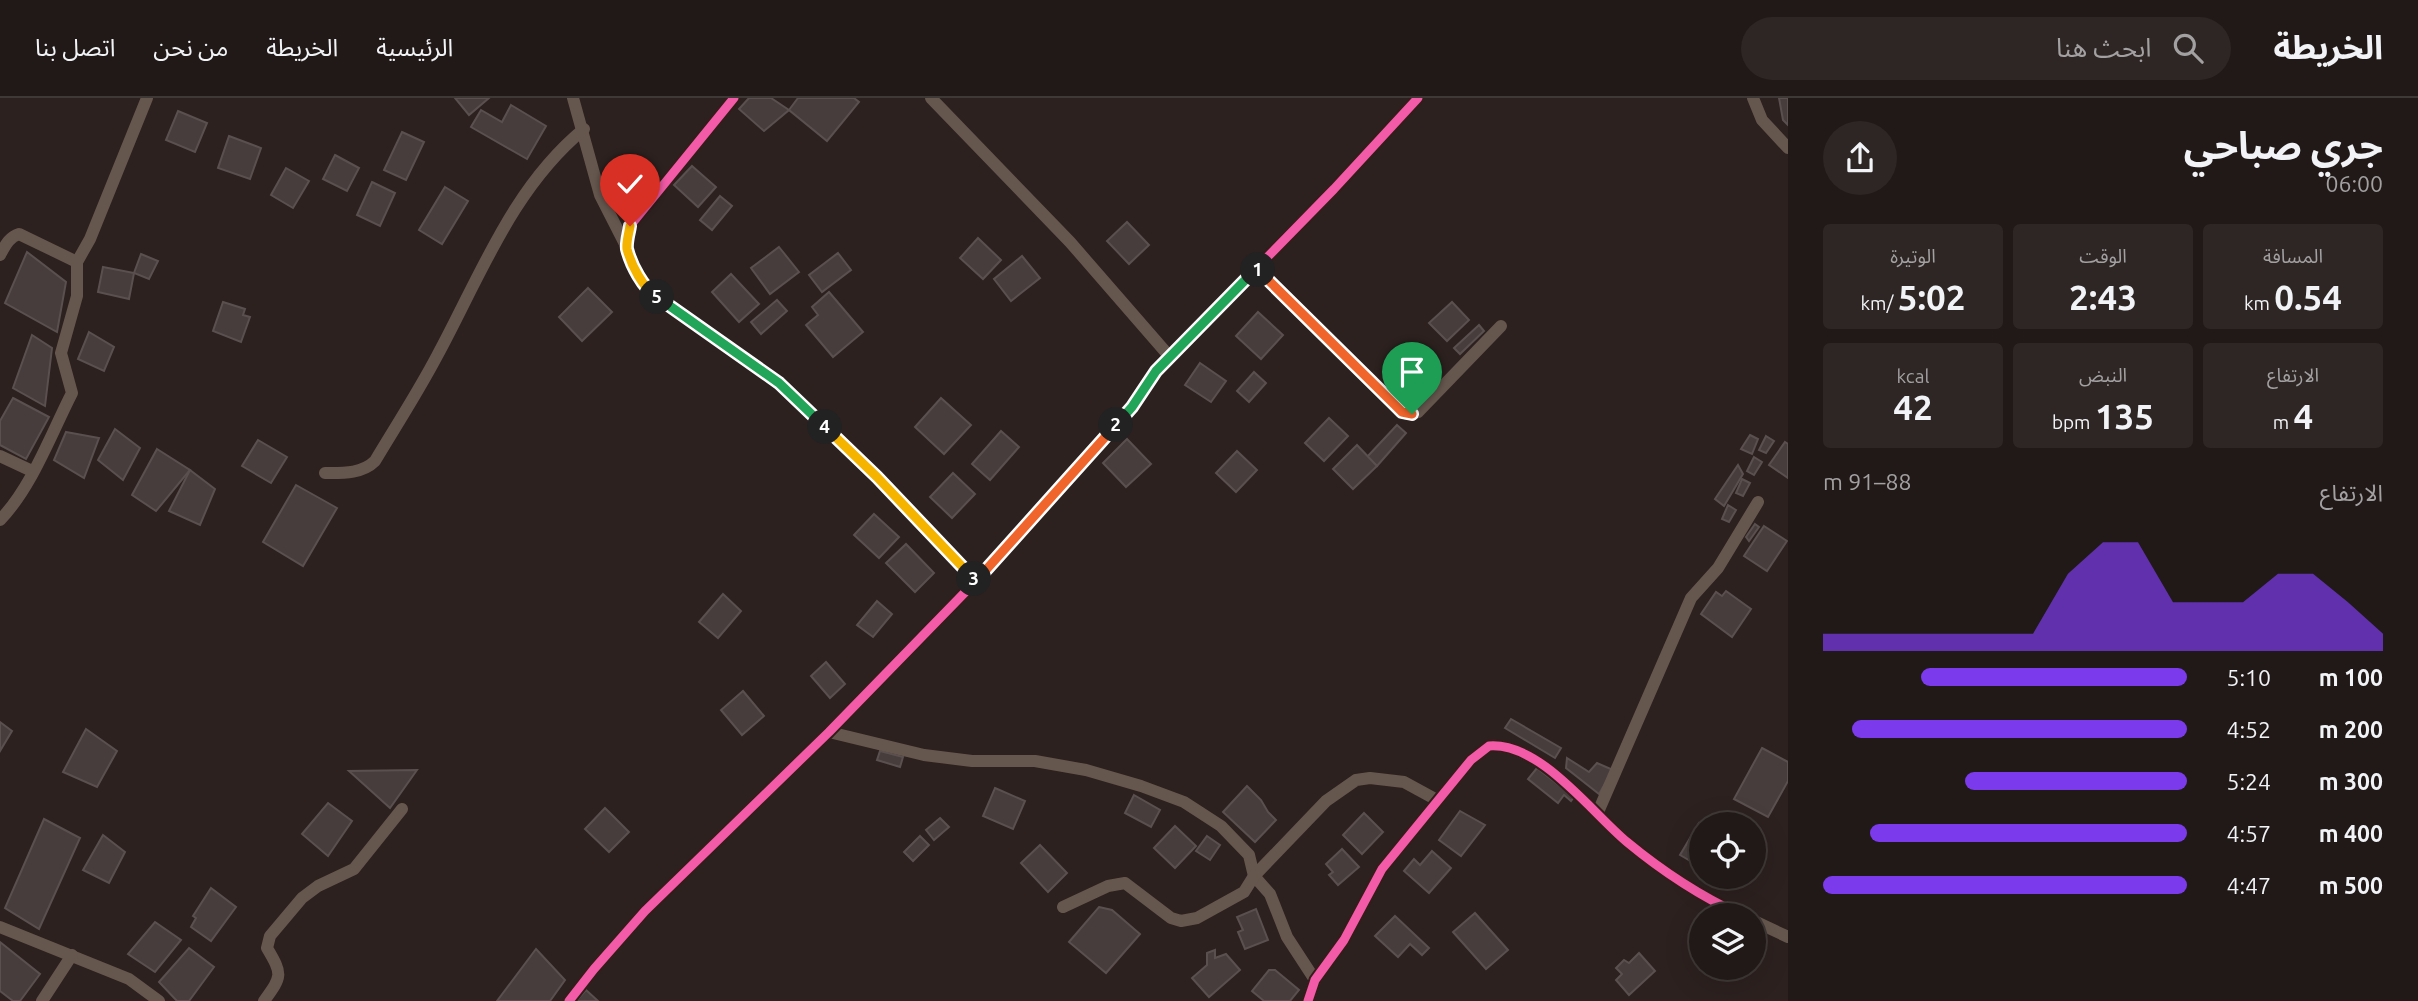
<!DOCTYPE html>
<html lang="ar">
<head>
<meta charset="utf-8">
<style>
	body { margin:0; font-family:Ubuntu,"Noto Sans Arabic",sans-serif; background:#2d2624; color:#f1f3f6; direction:rtl; height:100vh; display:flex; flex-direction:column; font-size:26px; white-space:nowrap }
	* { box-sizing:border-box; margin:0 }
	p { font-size:23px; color:#a2a0a1 }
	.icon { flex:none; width:38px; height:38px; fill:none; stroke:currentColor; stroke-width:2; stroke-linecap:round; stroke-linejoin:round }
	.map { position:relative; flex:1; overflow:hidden; direction:ltr }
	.drawer { display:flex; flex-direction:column; background:#211917; width:630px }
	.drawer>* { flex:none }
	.tools { position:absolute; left:1689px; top:714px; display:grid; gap:14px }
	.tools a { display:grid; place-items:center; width:77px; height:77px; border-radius:50%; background:#211917; box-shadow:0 7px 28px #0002,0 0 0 2px #3e3836; font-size:35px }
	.pin { position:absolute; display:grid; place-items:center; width:60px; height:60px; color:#fff; margin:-72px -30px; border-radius:50% 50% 50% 0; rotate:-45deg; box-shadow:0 0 7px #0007 }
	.pin .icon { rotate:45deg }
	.km { position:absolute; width:35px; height:35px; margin:-18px; border-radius:50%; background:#222; color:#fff; font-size:19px; line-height:35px; text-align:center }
	.round { display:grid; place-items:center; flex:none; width:74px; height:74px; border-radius:37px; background:#2d2624 }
	.summary { display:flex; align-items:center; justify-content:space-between; height:119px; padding:0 35px }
	h1 { font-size:38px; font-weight:700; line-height:52px }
	.figures { display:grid; grid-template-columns:repeat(3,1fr); gap:10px; height:119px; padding:7px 35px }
	.figures div { display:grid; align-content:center; border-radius:7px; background:#2d2624; text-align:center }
	.figures b { font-size:35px; font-weight:700 }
	.figures small { font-size:19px; font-weight:400 }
	.figures p { font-size:19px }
	.chart { height:196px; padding:14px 35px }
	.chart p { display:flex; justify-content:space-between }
	.chart svg { width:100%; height:126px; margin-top:7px; fill:#7c3aed; opacity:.7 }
	ul { padding:0 35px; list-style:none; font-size:23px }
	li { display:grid; grid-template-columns:112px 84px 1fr; align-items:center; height:52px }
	li i { height:18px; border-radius:9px; background:#7c3aed }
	header { display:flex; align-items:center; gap:42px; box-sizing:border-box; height:98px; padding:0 35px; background:#211917; border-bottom:2px solid #3e3836 }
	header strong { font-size:33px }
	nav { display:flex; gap:38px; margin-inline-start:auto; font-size:24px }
	.search { width:490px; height:63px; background:#2d2624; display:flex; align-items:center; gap:18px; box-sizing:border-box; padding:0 24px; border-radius:38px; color:#a2a0a1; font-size:26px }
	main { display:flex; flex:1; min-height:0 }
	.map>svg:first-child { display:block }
</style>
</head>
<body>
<header>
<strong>الخريطة</strong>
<div class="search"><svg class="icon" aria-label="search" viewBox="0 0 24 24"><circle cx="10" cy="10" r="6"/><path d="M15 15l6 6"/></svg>ابحث هنا</div>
<nav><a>الرئيسية</a><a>الخريطة</a><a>من نحن</a><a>اتصل بنا</a></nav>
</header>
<main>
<section class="drawer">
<div class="summary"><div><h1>جري صباحي</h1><p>06:00</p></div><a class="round"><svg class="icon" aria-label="share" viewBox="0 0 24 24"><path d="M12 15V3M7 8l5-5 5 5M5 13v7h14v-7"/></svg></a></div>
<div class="figures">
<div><p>المسافة</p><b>0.54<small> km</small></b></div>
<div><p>الوقت</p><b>2:43</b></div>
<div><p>الوتيرة</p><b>5:02<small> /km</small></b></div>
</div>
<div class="figures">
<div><p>الارتفاع</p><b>4<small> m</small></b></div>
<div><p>النبض</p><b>135<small> bpm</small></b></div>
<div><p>kcal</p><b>42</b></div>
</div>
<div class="chart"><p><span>الارتفاع</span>88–91 m</p>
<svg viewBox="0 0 160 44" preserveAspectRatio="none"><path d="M0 44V38L10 38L20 38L30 38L40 38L50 38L60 38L70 17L80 6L90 6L100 27L110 27L120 27L130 17L140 17L150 27L160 38V44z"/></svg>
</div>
<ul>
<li><b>100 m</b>5:10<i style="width:73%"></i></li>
<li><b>200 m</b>4:52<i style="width:92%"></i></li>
<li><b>300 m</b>5:24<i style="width:61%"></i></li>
<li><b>400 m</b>4:57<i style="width:87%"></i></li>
<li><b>500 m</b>4:47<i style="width:100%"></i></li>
</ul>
</section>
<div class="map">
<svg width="1788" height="903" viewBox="0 0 1788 903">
	<rect width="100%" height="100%" fill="#2c211f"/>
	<g fill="#473d3d" stroke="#5b5050" stroke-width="2">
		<polygon points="455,0 489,0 469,17"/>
		<polygon points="749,0 771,0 789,12 764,33 739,11"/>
		<polygon points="798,0 854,0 859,4 827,43 789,12"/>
		<polygon points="1779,0 1788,0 1788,27 1783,22"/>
		<polygon points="511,7 546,28 527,61 471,29 481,12 502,24"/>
		<polygon points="178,13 207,25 195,54 166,42"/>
		<polygon points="402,34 424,44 406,82 384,72"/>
		<polygon points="229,38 261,50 250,81 218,70"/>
		<polygon points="335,57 359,70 347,93 323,81"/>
		<polygon points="692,68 716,89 698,109 674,87"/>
		<polygon points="286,70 309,83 293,110 271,97"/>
		<polygon points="372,84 395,95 380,128 357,117"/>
		<polygon points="445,89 468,103 442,146 419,132"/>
		<polygon points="720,98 732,108 712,132 700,122"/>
		<polygon points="1127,124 1149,147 1129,166 1107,143"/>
		<polygon points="978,140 1001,162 983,181 960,160"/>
		<polygon points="779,149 799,174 770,196 751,170"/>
		<polygon points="27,154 66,184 57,234 5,205"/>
		<polygon points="838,155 851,172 822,194 809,177"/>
		<polygon points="141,156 158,163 149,181 134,175"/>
		<polygon points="1022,158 1040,180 1011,203 994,181"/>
		<polygon points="103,169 134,175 129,201 98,194"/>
		<polygon points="731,176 759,206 739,224 712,194"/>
		<polygon points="588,190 612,214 582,243 559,219"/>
		<polygon points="829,194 863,234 833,259 806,227 818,217 812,209"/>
		<polygon points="777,202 787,213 761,236 751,224"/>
		<polygon points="223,204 245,211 243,217 250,219 241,244 213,233"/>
		<polygon points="1452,204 1469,222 1447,243 1429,225"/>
		<polygon points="1258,214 1283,237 1261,261 1236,238"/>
		<polygon points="1479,227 1484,233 1460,256 1454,250"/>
		<polygon points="89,234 114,249 104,273 78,261"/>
		<polygon points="32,237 52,250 45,308 13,290"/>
		<polygon points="1411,262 1430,283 1408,303 1389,282"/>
		<polygon points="1200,265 1226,283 1211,304 1185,287"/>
		<polygon points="1254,274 1266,285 1249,304 1237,293"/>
		<polygon points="13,300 49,319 26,361 0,347 0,323"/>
		<polygon points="941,300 971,327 944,356 915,329"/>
		<polygon points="1329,320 1348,338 1324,363 1305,345"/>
		<polygon points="1397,327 1406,335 1377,368 1367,359"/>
		<polygon points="115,331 140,350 123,382 98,362"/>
		<polygon points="1001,333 1019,349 990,382 972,366"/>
		<polygon points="66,334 99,340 84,380 54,362"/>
		<polygon points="1750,337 1758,341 1752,356 1741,351"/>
		<polygon points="1766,338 1774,343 1766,355 1759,352"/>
		<polygon points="1127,341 1151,366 1126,389 1103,365"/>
		<polygon points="258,342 287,359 271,385 242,368"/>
		<polygon points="1785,344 1788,346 1788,380 1769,367"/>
		<polygon points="1357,347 1377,368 1353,391 1333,371"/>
		<polygon points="157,351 190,372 156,413 132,397"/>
		<polygon points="1237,353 1257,372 1236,394 1216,375"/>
		<polygon points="1754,359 1762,364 1754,377 1747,373"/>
		<polygon points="1738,367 1743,376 1724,408 1715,401"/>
		<polygon points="190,372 215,391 200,427 169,413"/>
		<polygon points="953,375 975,396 952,420 930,399"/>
		<polygon points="1742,381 1750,385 1743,398 1736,395"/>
		<polygon points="296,387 337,410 303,468 263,444"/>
		<polygon points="1728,407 1736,412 1729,424 1722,421"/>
		<polygon points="874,416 899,439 879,460 854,437"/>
		<polygon points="1755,426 1759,429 1749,443 1746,439"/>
		<polygon points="1764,428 1787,443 1767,473 1744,458"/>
		<polygon points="906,446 934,475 915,494 886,465"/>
		<polygon points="1726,493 1751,511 1732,539 1701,516 1716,494 1722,498"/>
		<polygon points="723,496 741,513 718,540 699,524"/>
		<polygon points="877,503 892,516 873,539 857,527"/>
		<polygon points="826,564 845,586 830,600 811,578"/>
		<polygon points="743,593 764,618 742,637 721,612"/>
		<polygon points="1511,621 1561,650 1555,660 1505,630"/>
		<polygon points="0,624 12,633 0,653"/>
		<polygon points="86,631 117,653 97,689 63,674"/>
		<polygon points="1762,650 1788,664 1788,683 1768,719 1734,701"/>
		<polygon points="880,653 903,659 900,669 877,662"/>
		<polygon points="1567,660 1589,674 1597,665 1613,672 1599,696 1566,670"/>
		<polygon points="1537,670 1574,699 1571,703 1564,697 1558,705 1528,681"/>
		<polygon points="417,672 390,710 349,673"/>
		<polygon points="1247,688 1261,702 1268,714 1276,722 1255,744 1223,714"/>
		<polygon points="995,690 1025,703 1013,731 983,718"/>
		<polygon points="1134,697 1160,712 1151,729 1125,715"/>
		<polygon points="328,705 352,723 328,758 302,736"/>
		<polygon points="605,710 629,734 609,754 585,731"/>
		<polygon points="1460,713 1485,727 1461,758 1439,742"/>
		<polygon points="1364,715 1383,734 1362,756 1343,737"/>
		<polygon points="940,720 949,729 934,742 926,732"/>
		<polygon points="44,721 80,740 39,831 5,810"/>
		<polygon points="1699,725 1701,726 1701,769 1680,757"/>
		<polygon points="1175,728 1196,748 1175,770 1154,750"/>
		<polygon points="103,737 125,754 109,785 83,772"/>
		<polygon points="920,738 929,747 913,763 904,754"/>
		<polygon points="1207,738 1220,747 1210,762 1196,753"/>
		<polygon points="1040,747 1067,775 1048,794 1021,765"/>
		<polygon points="1342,751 1359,769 1338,787 1329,777 1333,774 1326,766"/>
		<polygon points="1432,753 1451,770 1429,795 1404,773 1414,761 1420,767"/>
		<polygon points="211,790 236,809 211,843 191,829 196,820 193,818"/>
		<polygon points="1099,809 1112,812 1140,836 1106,875 1069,844"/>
		<polygon points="1256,811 1268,842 1245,851 1238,834 1243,832 1237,819"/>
		<polygon points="1475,815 1508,852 1486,871 1453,834"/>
		<polygon points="1395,818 1429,850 1422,857 1410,846 1398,859 1375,838"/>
		<polygon points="155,824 181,842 155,874 128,856"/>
		<polygon points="0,844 40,876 20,903 13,903 0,893"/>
		<polygon points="189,850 214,869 189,903 177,903 159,884"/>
		<polygon points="536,851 565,882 550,903 497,903"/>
		<polygon points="1215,852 1215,860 1226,856 1240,872 1209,899 1192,880 1207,867 1207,855"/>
		<polygon points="1639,855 1655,873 1629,897 1616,882 1622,876 1616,870 1624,862 1629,865"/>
		<polygon points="1269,872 1275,872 1299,892 1290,903 1264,903 1252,893"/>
		<polygon points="586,892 598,903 576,903"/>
	</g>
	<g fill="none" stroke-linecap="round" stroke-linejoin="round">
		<g stroke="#66574e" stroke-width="12">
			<polyline points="573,0 600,97 626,148"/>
			<polyline points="734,0 630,128 626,148 634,170 652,196 779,285 877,379 976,483"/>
			<polyline points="931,0 1070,144 1170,259"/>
			<polyline points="1753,0 1762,22 1788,50"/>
			<path d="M0,157C5,148 9,139 19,136L77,164"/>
			<polyline points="1257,170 1395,307 1407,316 1418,314 1501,228"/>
			<polyline points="0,358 32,373"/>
			<path d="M325,375C342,375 362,376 375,363C396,328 418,294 437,258C480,179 512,90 584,31"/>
			<path d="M0,422C32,389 51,336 72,295L61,255L77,198V164L90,141L147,0"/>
			<polyline points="829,634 924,657 972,663 1035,663 1086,672 1141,688 1184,704 1221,728 1249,757 1254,778 1270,796 1287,839 1315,882"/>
			<polyline points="1598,714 1691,500 1718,470 1758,404"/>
			<polyline points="1063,809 1108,788 1125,785 1171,820 1181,823 1197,820 1244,794 1254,778 1326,703 1356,682 1370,680 1404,684 1437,702"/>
			<polyline points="1754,823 1788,839"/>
			<polyline points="0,829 129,881 159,903"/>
			<polyline points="42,903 72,857"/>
			<path d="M264,903C282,878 283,877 267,850L270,838L302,800L318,788L354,771L402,711"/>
			<polyline points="569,903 594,871 645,813 829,634 976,483 1132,309 1156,273 1334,91 1418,0"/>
			<path d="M1308,903L1315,882L1344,842L1382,771L1471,662L1489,648C1540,644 1591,714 1627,744C1662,773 1700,798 1741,817"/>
		</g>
		<defs>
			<g id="cycleway">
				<polyline points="734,0 630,128 626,148 634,170 652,196 779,285 877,379 976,483"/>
				<polyline points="569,903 594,871 645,813 829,634 976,483 1132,309 1156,273 1334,91 1418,0"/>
				<path d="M1308,903L1315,882L1344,842L1382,771L1471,662L1489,648C1540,644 1591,714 1627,744C1662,773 1700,798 1741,817"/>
			</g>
		</defs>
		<use href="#cycleway" stroke="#321d19" stroke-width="13"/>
		<use href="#cycleway" stroke="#f35aa7" stroke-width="9"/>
	</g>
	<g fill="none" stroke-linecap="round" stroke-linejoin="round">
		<defs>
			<polyline id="split-1" points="1258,172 1395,307 1402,314 1412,316"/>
			<polyline id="split-2" points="1116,327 1132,309 1156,273 1257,170 1258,172"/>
			<polyline id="split-3" points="974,481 976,483 1116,327"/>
			<polyline id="split-4" points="825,329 877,379 974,481"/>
			<polyline id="split-5" points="657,199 779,285 825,329"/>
			<path id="split-6" d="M630,128C629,135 626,144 627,151C631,167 643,190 657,199"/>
		</defs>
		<use href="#split-1" stroke="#fff" stroke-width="14"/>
		<use href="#split-2" stroke="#fff" stroke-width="14"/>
		<use href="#split-3" stroke="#fff" stroke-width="14"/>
		<use href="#split-4" stroke="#fff" stroke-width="14"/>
		<use href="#split-5" stroke="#fff" stroke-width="14"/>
		<use href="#split-6" stroke="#fff" stroke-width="14"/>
		<use href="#split-1" stroke="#f0652b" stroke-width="9"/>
		<use href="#split-2" stroke="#22a559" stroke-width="9"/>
		<use href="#split-3" stroke="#f0652b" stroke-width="9"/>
		<use href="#split-4" stroke="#f5b400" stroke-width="9"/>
		<use href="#split-5" stroke="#22a559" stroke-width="9"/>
		<use href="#split-6" stroke="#f5b400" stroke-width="9"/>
	</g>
</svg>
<div class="tools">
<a><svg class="icon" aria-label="locate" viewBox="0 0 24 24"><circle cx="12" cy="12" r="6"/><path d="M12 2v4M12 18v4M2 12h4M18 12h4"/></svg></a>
<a><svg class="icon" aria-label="layers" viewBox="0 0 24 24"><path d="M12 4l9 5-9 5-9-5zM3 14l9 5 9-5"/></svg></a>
</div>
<div class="pin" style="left:1412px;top:316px;background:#1e9e55"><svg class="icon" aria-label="arrive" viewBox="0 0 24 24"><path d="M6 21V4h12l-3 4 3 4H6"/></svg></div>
<div class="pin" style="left:630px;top:128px;background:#d93025"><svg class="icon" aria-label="check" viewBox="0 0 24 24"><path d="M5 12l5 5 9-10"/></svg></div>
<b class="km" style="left:1258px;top:172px">1</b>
<b class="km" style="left:1116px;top:327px">2</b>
<b class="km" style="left:974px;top:481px">3</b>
<b class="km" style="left:825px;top:329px">4</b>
<b class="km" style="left:657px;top:199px">5</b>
</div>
</main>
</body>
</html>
